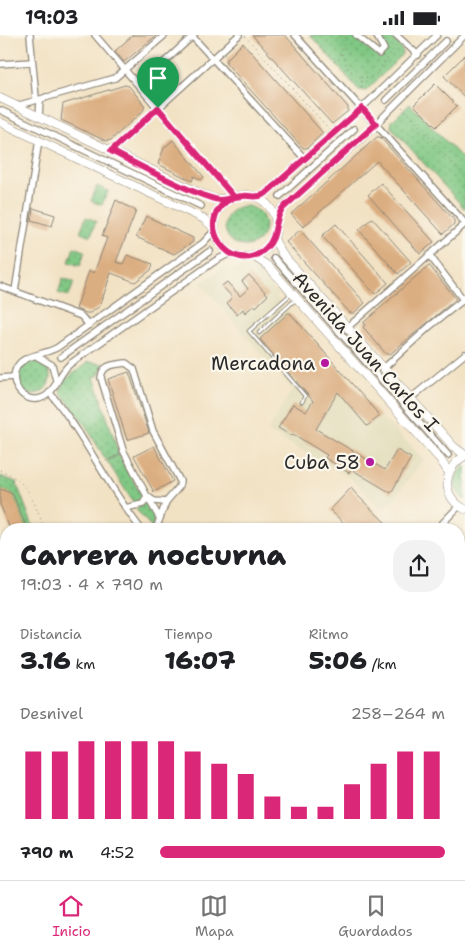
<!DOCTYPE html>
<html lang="es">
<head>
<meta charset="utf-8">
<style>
	body { margin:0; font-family:"Shantell Sans",sans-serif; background:#f2f2f2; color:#202124; height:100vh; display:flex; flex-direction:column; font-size:19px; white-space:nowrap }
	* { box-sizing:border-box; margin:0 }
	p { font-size:16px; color:#757577 }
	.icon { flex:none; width:28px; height:28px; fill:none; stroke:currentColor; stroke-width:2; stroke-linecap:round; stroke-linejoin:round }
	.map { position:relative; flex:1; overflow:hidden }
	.sheet { position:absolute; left:0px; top:488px; width:465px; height:358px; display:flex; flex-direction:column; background:#fff; border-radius:20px 20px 0 0; box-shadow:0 1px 4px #0004 }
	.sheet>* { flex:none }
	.pin { position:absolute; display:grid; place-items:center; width:42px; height:42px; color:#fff; margin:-51px -21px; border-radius:50% 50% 50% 0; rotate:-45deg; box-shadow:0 0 5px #0007 }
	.pin .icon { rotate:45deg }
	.round { display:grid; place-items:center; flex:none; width:52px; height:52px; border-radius:20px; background:#f2f2f2 }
	.headline { display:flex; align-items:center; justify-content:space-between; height:85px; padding:0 20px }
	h1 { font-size:28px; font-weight:800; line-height:38px }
	.figures { display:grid; grid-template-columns:repeat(3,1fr); gap:8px; height:85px; padding:5px 20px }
	.figures div { display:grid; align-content:center }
	.figures b { font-size:25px; font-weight:800 }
	.figures small { font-size:14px; font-weight:400 }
	.figures p { font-size:14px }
	.chart { height:140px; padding:10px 20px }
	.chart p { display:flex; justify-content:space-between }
	.chart svg { width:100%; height:90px; margin-top:5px; stroke:#db2777; stroke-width:6 }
	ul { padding:0 20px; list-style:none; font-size:16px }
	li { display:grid; grid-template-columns:80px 60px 1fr; align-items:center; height:38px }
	li i { height:12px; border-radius:6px; background:#db2777 }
	.status { display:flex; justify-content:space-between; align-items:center; height:35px; padding:0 25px; background:#fff; direction:ltr }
	.status svg { height:14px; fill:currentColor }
	.dock { display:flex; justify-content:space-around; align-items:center; height:70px; border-top:1px solid #e0e0e0; background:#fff; font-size:14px; color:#757577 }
	.dock a { display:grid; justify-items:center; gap:2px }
	.dock .current { color:#db2777 }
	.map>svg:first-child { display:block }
</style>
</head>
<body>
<div class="status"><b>19:03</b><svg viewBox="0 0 49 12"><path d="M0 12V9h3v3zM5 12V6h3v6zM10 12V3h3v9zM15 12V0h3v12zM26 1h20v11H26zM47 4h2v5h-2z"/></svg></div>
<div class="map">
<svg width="465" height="845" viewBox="0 0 465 845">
	<defs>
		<pattern id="green-dots" width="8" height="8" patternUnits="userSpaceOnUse" patternTransform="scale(1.25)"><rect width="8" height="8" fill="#81c884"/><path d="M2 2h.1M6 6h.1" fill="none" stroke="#6aa36c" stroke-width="1.8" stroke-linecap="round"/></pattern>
	</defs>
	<rect width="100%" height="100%" fill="#fbf7ec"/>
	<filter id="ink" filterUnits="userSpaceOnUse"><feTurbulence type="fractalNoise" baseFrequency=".02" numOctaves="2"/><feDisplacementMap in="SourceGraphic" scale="10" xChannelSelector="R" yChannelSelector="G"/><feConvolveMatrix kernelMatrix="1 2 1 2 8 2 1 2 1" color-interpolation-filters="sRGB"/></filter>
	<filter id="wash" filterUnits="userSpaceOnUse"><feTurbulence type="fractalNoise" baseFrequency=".0096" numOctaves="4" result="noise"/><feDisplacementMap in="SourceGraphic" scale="20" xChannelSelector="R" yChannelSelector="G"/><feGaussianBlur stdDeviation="1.12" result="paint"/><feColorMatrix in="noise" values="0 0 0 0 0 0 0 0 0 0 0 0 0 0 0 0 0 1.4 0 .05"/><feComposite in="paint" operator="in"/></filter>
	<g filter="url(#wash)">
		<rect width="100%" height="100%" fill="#f2e2c4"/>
		<polygon fill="#e2dcba" points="226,230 236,234 254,233 278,260 276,262 380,381 424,424 391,467 381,473 352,444 268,396 292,355 201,248"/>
		<g fill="url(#green-dots)" stroke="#567a58">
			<path d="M310,0H341L346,5L351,0H356L379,19L384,14L376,0C388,0 400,6 403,19L366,56L359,55Z"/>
			<polygon points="410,69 465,126 465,174 391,92 392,86"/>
			<polygon points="97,151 108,156 102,170 91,166"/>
			<circle cx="245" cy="191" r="20"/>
			<polygon points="86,182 96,186 91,201 80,197"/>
			<polygon points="74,212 85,216 80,231 69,227"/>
			<polygon points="63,243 74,247 69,261 58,258"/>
			<circle cx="33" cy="342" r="17"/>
			<polygon points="88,327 104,329 98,341 94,342 119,419 106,425 84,388 60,357 65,345"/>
			<polygon points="119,420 139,456 142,455 143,461 137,467 133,467 107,426"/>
			<path d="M465,431V465C452,456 453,440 465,431Z"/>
			<polygon points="0,441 16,447 34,494 27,494 13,459 0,454"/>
			<polygon points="147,467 155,479 152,493 136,474"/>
			<polygon points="459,580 465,589 465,717 459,711"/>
			<polygon points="6,730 6,763 0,766 0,731"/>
			<polygon points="462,797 465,802 465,845 441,845 437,839 459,839 459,800"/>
		</g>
		<polygon fill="#81c884" stroke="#567a58" points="319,839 398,839 383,845 322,845"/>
		<g id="blocks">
			<g fill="#dbae81">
				<polygon points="133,0 157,0 124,27 115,16"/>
				<polygon points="252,0 285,0 348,72 348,76 332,89"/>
				<polygon points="243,8 323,98 307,113 303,113 226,28 227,24"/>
				<polygon points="465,20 465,63 444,41"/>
				<polygon points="435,49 457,71 436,92 414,70"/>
				<polygon points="125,50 129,51 145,71 143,76 111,105 106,106 61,85 63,69"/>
				<polygon points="377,102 380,102 454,185 454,189 443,199 377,126 303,192 291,179"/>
				<polygon points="173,105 204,142 201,145 194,141 192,146 158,129 164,113"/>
				<polygon points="381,148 434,207 420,219 368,160"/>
				<polygon points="116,165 136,176 116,227 123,229 127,220 153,229 151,235 135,247 111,238 100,271 90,278 86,278 76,274 89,236 94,238 107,203 102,201"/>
				<polygon points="33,173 55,180 52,191 31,185"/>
				<polygon points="146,181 193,203 193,207 174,219 136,202"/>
				<polygon points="372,183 411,227 398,239 359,195"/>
				<polygon points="336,189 388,248 375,259 322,201"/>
				<polygon points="300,195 365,268 354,278 350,278 286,207"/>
				<polygon points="429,230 456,264 390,319 386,319 363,292 365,290 363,288"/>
				<polygon points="249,240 268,260 256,272 254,270 245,278 243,274 237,280 227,268 232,262 222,251 227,247 240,261 248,254 242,246"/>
				<polygon points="288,278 290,278 380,381 367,391 338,357 316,394 385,435 397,415 411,423 391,458 351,434 349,438 325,423 327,420 293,399 292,401 278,393 293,369 306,377 313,366 260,304"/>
				<polygon points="129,337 149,398 127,405 108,344"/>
				<polygon points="154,411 173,446 154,457 134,421"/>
				<polygon points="351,453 356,459 392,494 350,494 330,475"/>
				<polygon points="0,454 13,459 27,494 10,494 0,469"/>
				<polygon points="459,496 465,506 465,514 459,518"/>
				<polygon points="465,528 465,545 461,548 459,532"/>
				<polygon points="6,558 6,578 0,578 0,559"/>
				<polygon points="0,623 6,623 6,642 0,643"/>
				<polygon points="6,708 6,730 0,731 0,709"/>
				<polygon points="459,734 465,740 465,770 459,764"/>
				<polygon points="6,763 6,780 0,782 0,764"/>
				<polygon points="100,839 133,839 119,845 103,845"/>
				<polygon points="180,839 201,839 187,845 166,845"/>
			</g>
		</g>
	</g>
	<g filter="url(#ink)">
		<use href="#blocks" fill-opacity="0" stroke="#8e8678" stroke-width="1"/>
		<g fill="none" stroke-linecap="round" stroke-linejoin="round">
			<defs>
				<g id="lane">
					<polyline points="291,259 249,296 305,361 302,367"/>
					<polyline points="259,298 296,264"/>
				</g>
				<g id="street">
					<polyline points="30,0 36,63"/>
					<polyline points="95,0 234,162"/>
					<polyline points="191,0 304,123"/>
					<polyline points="295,0 465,188"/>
					<polyline points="356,0 379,19 384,14 376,0"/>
					<polyline points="396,0 418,20"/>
					<polyline points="0,29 32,27"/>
					<polyline points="139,50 194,0"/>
					<polyline points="386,65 446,6"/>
					<polyline points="16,71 115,43 165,0"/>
					<polyline points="0,75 201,171"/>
					<polyline points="39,82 40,66 46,62"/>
					<polyline points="111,116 239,0"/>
					<polyline points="280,161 354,94"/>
					<polyline points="257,163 265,159 362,73 437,0"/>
					<polyline points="275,185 281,174 360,105 465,0"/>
					<path d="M214,196L203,208L58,312C47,319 26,320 19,329C5,346 24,372 44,362C56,356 58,339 70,329L215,226L230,218"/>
					<polyline points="430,221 465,267"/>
					<polyline points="274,223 448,420"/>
					<polyline points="0,251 81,281 89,290"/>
					<polyline points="15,256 39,105"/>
					<polyline points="348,292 465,189"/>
					<polyline points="38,322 52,330 56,345"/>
					<polyline points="61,322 210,216"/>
					<polyline points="384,333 430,291 463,265"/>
					<polyline points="0,343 14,342"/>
					<path d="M50,358C85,400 107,451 141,494"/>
					<polyline points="411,363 465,319"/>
					<polyline points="149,465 159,482"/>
					<path d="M125,473L143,469L147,461L123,415L101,343C102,329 114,330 126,328L134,334L153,396L180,446L179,452L166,467L154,466L147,461"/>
					<polyline points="156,494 166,467"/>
					<polyline points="437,494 459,471"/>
					<polyline points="0,514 6,516"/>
					<polyline points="459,573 465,583"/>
					<polyline points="0,685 6,689"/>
					<polyline points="459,722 465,729"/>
					<polyline points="459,783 465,792"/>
					<polyline points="0,809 6,807"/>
					<polyline points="144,845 158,839"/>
					<polyline points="231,845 239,839"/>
				</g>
				<g id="secondary">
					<polyline points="0,63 204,160 214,164 229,164"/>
					<polyline points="0,87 204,184 214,193"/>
					<circle cx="245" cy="191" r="31"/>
					<polyline points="273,202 282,219 454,412 465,420"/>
					<polyline points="253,221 268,231 440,424 449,438"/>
					<path d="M465,421C442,433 441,463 465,474"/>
				</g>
			</defs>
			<use href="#lane" stroke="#8e8678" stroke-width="4.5"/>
			<use href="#street" stroke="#8e8678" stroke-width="8"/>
			<use href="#secondary" stroke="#8e8678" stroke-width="9"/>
			<g stroke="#8e8678" stroke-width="1" stroke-dasharray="1 4" stroke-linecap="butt">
				<polyline points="245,1 329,94"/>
				<polyline points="342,19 348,34 361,43 362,55"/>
				<polyline points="334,27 339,24 344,7 338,0"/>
				<polyline points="361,43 375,41 397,9"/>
				<polyline points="402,72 465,142"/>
				<polyline points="106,426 118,420"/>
				<path d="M0,435C31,448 32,465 45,494"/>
				<polyline points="459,665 465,661"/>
				<polyline points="459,819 465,804"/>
				<polyline points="459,836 465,832"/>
				<polyline points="300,839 301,845"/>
				<polyline points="451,839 450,841 453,839"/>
				<polyline points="464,845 465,843"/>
			</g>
			<use href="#lane" stroke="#fff" stroke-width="2.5"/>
			<use href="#street" stroke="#fff" stroke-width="5.5"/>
			<use href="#secondary" stroke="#fff" stroke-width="8"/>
		</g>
	</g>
	<g fill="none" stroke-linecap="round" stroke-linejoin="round" filter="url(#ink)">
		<defs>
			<path id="route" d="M158,73L234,162C187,184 233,246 266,213C278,202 273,188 282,174L376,89L362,73L265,159C256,164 252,160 243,161C235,161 228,165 220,165C201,164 132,127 111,116L158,73"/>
		</defs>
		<use href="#route" stroke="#fff" stroke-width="10"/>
		<use href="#route" stroke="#db2777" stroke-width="6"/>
	</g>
	<g fill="#b5179e" stroke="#fbf7ec" stroke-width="2">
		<circle cx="325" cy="328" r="5"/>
		<circle cx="370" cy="427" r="5"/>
	</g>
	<g text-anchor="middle" stroke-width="4.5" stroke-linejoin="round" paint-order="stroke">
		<g font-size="19" fill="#2b2b2b" stroke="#fbf7ec">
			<text transform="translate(366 316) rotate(48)" y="7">Avenida Juan Carlos I</text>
		</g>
		<g font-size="19" fill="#2b2b2b" stroke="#fbf7ec" text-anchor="end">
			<text x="315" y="335">Mercadona</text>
			<text x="360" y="434">Cuba 58</text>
		</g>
	</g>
</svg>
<div class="pin" style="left:158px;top:73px;background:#1e9e55"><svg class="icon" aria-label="arrive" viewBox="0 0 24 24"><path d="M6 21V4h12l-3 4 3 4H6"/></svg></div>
<section class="sheet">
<div class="headline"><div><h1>Carrera nocturna</h1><p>19:03 · 4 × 790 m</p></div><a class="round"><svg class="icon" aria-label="share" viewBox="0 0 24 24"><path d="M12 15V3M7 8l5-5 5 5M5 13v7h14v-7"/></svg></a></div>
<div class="figures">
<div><p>Distancia</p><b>3.16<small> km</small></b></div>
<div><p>Tiempo</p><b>16:07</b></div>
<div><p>Ritmo</p><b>5:06<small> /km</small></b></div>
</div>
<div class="chart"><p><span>Desnivel</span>258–264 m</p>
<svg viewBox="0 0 160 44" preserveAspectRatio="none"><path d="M5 44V11M15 44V11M25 44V6M35 44V6M45 44V6M55 44V6M65 44V11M75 44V17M85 44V22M95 44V33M105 44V38M115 44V38M125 44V27M135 44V17M145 44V11M155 44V11"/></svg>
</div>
<ul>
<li><b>790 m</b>4:52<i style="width:100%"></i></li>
</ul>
</section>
</div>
<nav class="dock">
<a class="current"><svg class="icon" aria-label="home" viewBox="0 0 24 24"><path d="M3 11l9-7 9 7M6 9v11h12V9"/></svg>Inicio</a>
<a><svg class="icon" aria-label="map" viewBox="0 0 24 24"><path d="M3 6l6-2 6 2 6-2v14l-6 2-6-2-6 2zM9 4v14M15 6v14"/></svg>Mapa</a>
<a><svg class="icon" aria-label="saved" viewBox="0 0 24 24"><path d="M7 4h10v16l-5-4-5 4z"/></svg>Guardados</a>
</nav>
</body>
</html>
